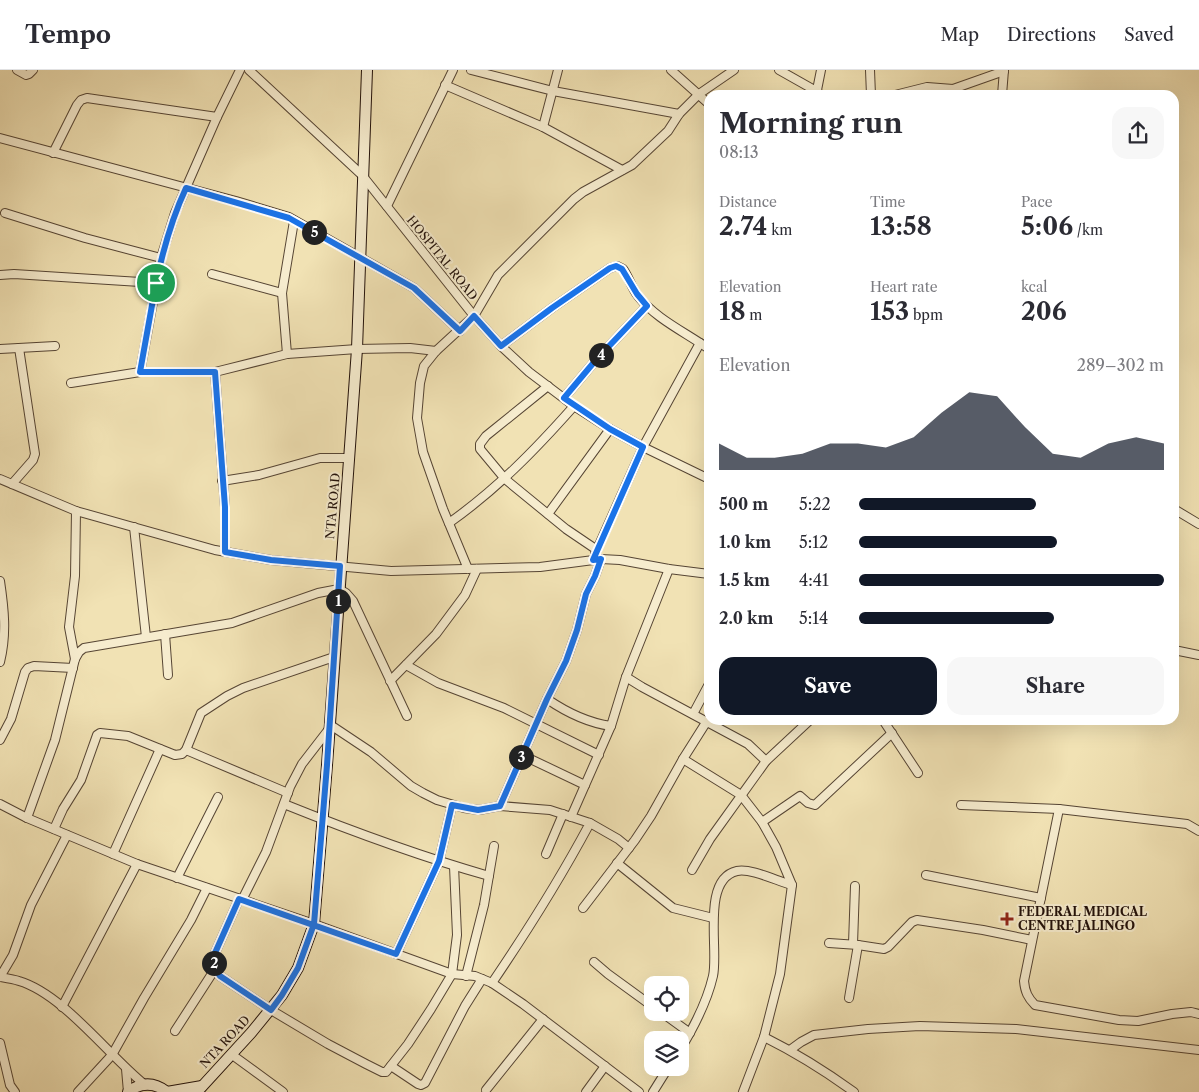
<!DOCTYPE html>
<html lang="en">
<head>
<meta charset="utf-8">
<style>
	body { margin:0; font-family:"Libre Caslon Text",serif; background:#f7f7f7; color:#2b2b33; height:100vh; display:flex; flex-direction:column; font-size:19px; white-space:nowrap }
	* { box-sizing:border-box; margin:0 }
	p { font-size:16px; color:#7c7c81 }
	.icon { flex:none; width:28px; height:28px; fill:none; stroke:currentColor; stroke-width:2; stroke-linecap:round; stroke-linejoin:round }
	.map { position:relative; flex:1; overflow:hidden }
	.panel { position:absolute; left:704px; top:20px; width:475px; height:635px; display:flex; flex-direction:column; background:#fff; border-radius:15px; box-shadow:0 5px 20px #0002 }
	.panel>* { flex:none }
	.controls { position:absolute; left:644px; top:906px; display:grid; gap:10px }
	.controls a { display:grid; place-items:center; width:45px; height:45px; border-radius:10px; background:#fff; box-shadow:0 5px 20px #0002; font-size:25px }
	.pin { position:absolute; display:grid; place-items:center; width:42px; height:42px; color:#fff; margin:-21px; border:2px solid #fff; border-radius:50%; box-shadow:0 1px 5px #0007 }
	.km { position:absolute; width:25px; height:25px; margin:-12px; border-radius:50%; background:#222; color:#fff; font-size:14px; line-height:25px; text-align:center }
	.round { display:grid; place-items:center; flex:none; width:52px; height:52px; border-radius:15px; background:#f7f7f7 }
	.headline { display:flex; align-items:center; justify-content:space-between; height:85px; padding:0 15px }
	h1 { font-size:28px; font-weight:700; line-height:38px }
	.stats { display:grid; grid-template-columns:repeat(3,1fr); gap:8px; height:85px; padding:5px 15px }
	.stats div { display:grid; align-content:center }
	.stats b { font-size:25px; font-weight:700 }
	.stats small { font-size:14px; font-weight:400 }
	.stats p { font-size:14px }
	.chart { height:140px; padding:10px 15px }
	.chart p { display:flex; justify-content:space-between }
	.chart svg { width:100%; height:90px; margin-top:5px; fill:#111827; opacity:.7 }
	.button { display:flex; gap:10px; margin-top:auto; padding:10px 15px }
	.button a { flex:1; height:58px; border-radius:15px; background:#111827; color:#fff; font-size:20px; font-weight:700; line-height:58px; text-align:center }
	.button a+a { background:#f7f7f7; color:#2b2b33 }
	ul { padding:0 15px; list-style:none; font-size:16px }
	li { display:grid; grid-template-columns:80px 60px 1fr; align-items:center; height:38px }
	li i { height:12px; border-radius:6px; background:#111827 }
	header { display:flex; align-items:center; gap:30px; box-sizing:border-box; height:70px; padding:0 25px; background:#fff; border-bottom:1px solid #e1e1e2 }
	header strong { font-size:24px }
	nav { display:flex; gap:28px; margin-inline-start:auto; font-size:18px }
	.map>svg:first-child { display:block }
</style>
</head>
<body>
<header>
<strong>Tempo</strong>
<nav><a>Map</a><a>Directions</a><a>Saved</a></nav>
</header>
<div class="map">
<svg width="1199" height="1022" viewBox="0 0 1199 1022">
	<rect width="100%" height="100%" fill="#f1e2b4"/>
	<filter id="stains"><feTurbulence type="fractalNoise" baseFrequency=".004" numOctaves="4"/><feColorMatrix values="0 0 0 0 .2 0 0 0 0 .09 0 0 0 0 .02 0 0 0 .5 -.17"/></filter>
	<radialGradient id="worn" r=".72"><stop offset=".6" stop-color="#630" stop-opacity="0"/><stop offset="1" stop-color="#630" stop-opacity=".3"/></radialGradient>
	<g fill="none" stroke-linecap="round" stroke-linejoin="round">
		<defs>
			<g id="street">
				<polyline points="17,0 26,5 29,4 33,0"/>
				<polyline points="249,0 362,105 474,246 501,276 529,302 574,336 610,359 643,377 709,409"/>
				<polyline points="471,0 553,21 679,44"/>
				<polyline points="671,0 709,34"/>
				<polyline points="779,0 818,22"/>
				<polyline points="870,0 871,25"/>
				<polyline points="445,15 543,57 622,100"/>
				<polyline points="816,25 821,0"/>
				<polyline points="895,25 927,17 953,19 1004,1"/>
				<polyline points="1002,25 1004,0"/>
				<polyline points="543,57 558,0"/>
				<polyline points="0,68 236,131 289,147 414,218 460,261"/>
				<polyline points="53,83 77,35 81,30 87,28 217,47"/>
				<polyline points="387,136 453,0"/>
				<polyline points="5,143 85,168 161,188"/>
				<polyline points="212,204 282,223"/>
				<polyline points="0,205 14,204 156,213"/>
				<path d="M501,276L552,238L610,198L617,196L623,199C629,207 631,217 638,226C656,249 685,262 709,279"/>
				<polyline points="0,279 55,276"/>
				<polyline points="287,284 282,223 294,151"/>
				<polyline points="140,302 161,188 175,143 217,47 240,0"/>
				<polyline points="215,302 225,437 225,482"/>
				<polyline points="71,313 140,302 215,302 287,284 357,279 410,278 436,281"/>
				<polyline points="548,316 486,366 480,374 480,379 505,409 566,459 597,480"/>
				<polyline points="564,328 595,291 647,236"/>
				<polyline points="0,409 76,441 215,480 271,490 391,501 540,497 601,489 620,490 669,499 709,504"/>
				<polyline points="222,411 259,405 320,388 349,388"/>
				<polyline points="12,414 33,390 35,384 19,278"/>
				<polyline points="1174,439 1199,454"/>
				<polyline points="548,444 610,359"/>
				<path d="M449,453C497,419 535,380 574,336"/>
				<polyline points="134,457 146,567"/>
				<polyline points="595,484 643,377 700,273"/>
				<polyline points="468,499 443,439 423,382 417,348 420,313 424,296 436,281 474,246 498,205 574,129 583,122 632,95 668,61 679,44 699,24 734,0"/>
				<path d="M0,511C4,538 7,564 0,592"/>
				<polyline points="165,564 168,605"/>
				<polyline points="1174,580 1199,585"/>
				<polyline points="75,589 69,557 75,506 76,441"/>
				<polyline points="406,595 438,613 504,638 599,685"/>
				<polyline points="626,607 642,617 748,674 766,691"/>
				<polyline points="390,611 436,564 465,525 477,499"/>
				<path d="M547,629C566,642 589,653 611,656"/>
				<polyline points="693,644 709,614"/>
				<polyline points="883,650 918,703"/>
				<path d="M329,654L371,682L411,716L423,723L437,730L464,738L479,740L500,736L550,740L590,753C560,809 528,860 492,913"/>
				<polyline points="0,670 11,649 25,602 28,598 34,596 73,598"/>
				<polyline points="186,680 288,723"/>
				<polyline points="522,685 585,715"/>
				<polyline points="683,689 741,725 762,752 776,777 792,815 780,904 764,967 743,1022"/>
				<polyline points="0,734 27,748 137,794 314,854 452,904 475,906 492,913 523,934 639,1022"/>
				<path d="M284,734C351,761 419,786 489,806"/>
				<polyline points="961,735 1059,739 1187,754 1199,761"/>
				<polyline points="500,736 547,629 566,591 577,560 586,524 595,506 601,489"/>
				<path d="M1059,739L1024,911C1025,922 1028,928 1035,935L1119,950L1138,951L1172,944L1191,942L1199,944"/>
				<polyline points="571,747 611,656 626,607 669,499"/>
				<polyline points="27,748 55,670 75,589 79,582 84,578 232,553 318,523 339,519 346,523 353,531 407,646"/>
				<polyline points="762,752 800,726 808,733 815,735 892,663"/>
				<polyline points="590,753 618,769 629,778"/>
				<polyline points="54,759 63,739 81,710 97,665 100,663 128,666 175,685 182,684 186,680 201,643 227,626 243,618 334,587"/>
				<polyline points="113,784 160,679"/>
				<polyline points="546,784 563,744"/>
				<polyline points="617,793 673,838 713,848"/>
				<polyline points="692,800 710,769 766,691 810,650"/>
				<polyline points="926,805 1041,828"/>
				<polyline points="177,808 218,727"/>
				<path d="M239,829L215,883C213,893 214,898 220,906L271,940L328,974L366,994L382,1002H386L408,974L431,939L452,904L457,865L454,796"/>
				<polyline points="242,830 266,782 290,717 302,694 329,659"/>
				<polyline points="583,838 635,770 651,746 683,689 707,651"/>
				<polyline points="829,873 858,875 884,879 888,877 912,852 917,850 983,860 1032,870"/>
				<polyline points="853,874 855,816"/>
				<polyline points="396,884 439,791 452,735"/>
				<polyline points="594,892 608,904 652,936"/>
				<polyline points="466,906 484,835 494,776"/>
				<path d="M0,907C6,908 13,909 19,911C63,924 108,985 144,1014"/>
				<polyline points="0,907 13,885 31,835 67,765"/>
				<polyline points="849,928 858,875"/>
				<polyline points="62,937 137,794"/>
				<polyline points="661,942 690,963"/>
				<polyline points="175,961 215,899"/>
				<path d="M764,967C796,983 825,1001 854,1022"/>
				<polyline points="0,973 10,1015 15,1022"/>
				<path d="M680,980C694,957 707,932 713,906C719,880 701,809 737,801C751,798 777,811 792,815"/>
				<polyline points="790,980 801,972 814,965 868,959 920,956 1016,959 1199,980"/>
				<polyline points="231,984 283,1022"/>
				<polyline points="391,996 418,1014 421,1015 425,1013 465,936 482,909"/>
				<polyline points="126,999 128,1022"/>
				<polyline points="486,1020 543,949"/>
				<polyline points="78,1022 112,985 144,928 191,850 207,818"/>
				<polyline points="586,1022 605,996"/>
				<polyline points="653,1022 668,998"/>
			</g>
			<g id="secondary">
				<path d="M128,1022C141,1012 154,1012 167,1022"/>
				<polyline points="167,1022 202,1016"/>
				<polyline points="197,1022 251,963 282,925 298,898 314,854 327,695 357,279 367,0"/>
			</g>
		</defs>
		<use href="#street" stroke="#564534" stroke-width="10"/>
		<use href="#secondary" stroke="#22110a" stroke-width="12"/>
		<use href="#street" stroke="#f6ecce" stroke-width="8"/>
		<use href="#secondary" stroke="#f6ecce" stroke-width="10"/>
	</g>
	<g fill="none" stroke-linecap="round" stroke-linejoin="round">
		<defs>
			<path id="route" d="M156,213L140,302H215L225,437V482L271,490L340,496L327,695L314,854L298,898L282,925L271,940L220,906L215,899V883L239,829L396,884L439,791L452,735L478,740L500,736L547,629L566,591L577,560L586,524L595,506L601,489L593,490L643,377L610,359L564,328L595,291L647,236L637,224L622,199L616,196L610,198L552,238L501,276L474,246L460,261L414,218L289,148L186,118C172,148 163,180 156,213"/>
		</defs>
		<use href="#route" stroke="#fff" stroke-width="10"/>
		<use href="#route" stroke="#1a73e8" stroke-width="6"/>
	</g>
	<path fill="#8f2418" stroke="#f6ecce" stroke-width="2" d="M1004.5 841.5h5v5h5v5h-5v5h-5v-5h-5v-5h5z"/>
	<g text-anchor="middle" stroke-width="4" stroke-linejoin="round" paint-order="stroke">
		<g font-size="12" fill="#22110a" stroke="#f6ecce">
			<text transform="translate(442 188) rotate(51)" y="4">HOSPITAL ROAD</text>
			<text transform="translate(333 436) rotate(-85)" y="4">NTA ROAD</text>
			<text transform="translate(225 972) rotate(-47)" y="4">NTA ROAD</text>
		</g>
		<g font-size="12" font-weight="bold" fill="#22110a" stroke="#f6ecce" text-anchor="start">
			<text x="1018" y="846">FEDERAL MEDICAL<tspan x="1018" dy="14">CENTRE JALINGO</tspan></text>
		</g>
	</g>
	<rect width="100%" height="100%" filter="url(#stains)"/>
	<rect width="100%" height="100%" fill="url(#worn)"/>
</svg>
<div class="controls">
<a><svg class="icon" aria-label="locate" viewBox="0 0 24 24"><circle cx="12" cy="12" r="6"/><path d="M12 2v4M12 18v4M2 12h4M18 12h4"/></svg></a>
<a><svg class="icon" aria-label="layers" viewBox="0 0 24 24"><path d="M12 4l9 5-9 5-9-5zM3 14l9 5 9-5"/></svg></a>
</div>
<div class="pin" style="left:156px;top:213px;background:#1e9e55"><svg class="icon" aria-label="arrive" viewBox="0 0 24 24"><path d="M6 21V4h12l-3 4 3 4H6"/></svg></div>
<b class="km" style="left:338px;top:531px">1</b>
<b class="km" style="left:214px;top:893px">2</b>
<b class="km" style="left:521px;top:687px">3</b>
<b class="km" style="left:601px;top:285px">4</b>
<b class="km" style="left:314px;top:162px">5</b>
<section class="panel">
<div class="headline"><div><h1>Morning run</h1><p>08:13</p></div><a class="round"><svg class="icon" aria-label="share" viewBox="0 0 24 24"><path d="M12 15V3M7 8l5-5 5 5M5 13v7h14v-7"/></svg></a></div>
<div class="stats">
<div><p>Distance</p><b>2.74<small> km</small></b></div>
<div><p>Time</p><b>13:58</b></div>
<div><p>Pace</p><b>5:06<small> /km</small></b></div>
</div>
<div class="stats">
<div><p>Elevation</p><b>18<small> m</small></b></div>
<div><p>Heart rate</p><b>153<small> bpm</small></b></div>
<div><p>kcal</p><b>206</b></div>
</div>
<div class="chart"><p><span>Elevation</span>289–302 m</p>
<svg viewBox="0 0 160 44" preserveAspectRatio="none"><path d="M0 44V31L10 38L20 38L30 36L40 31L50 31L60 33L70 28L80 16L90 6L100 8L110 23L120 36L130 38L140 31L150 28L160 31V44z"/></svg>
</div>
<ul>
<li><b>500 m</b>5:22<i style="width:58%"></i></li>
<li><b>1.0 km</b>5:12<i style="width:65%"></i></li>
<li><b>1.5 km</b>4:41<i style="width:100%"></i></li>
<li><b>2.0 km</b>5:14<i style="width:64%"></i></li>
</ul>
<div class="button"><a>Save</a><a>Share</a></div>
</section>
</div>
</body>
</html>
